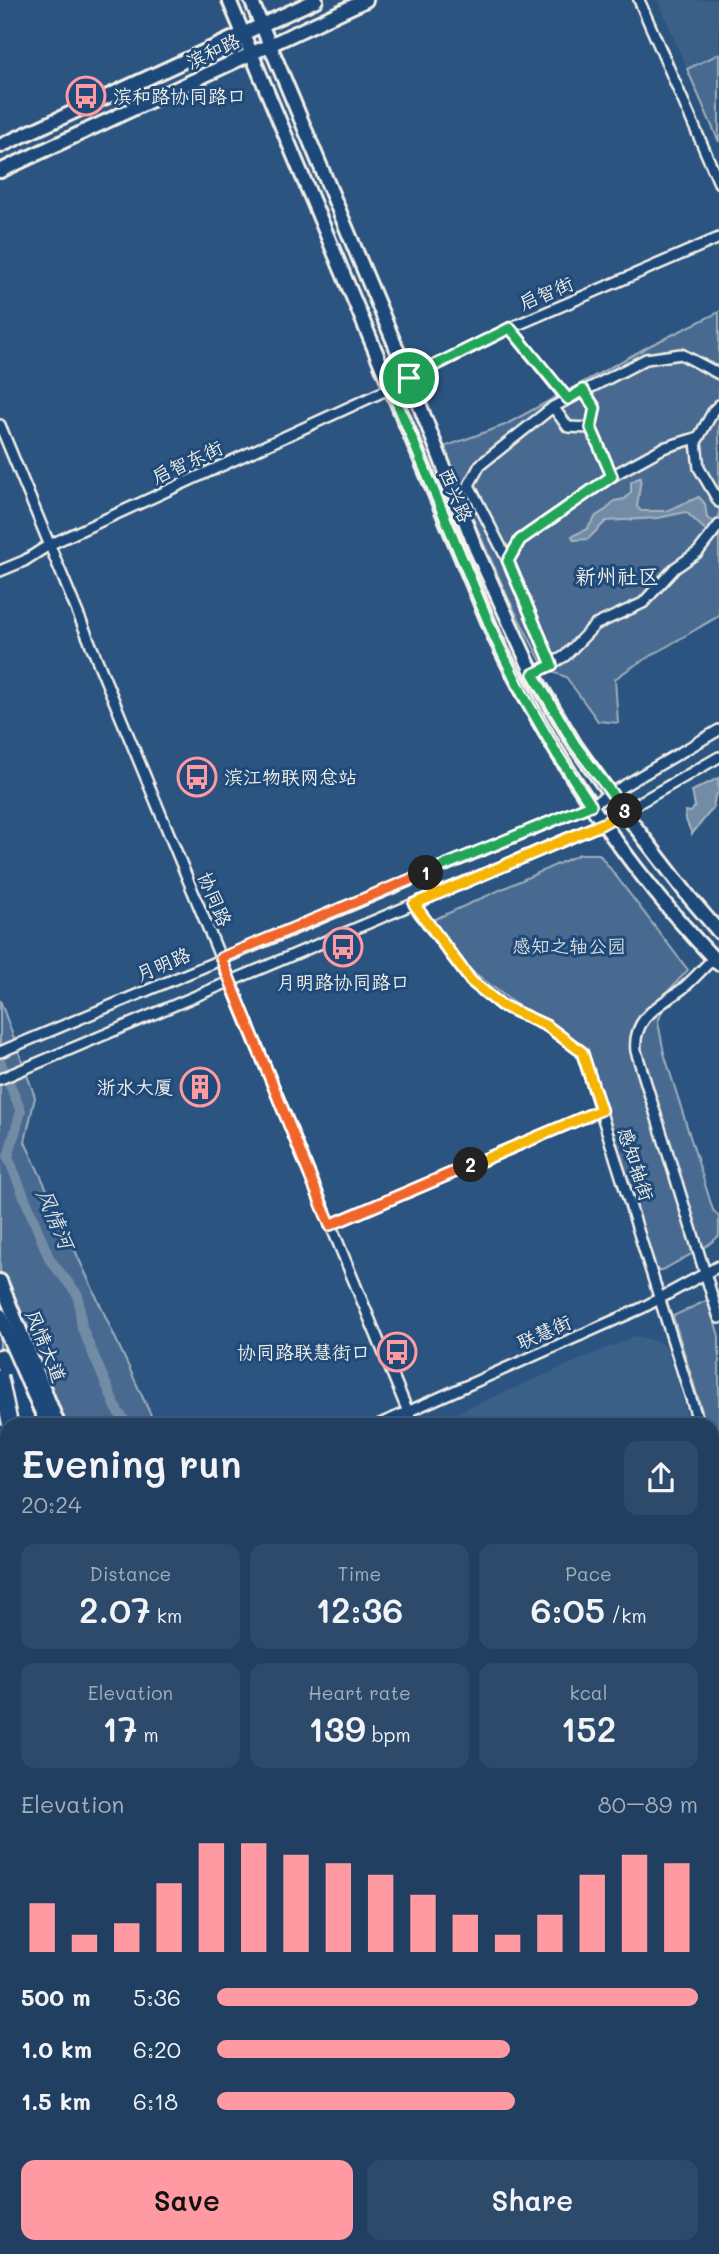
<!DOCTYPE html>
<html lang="en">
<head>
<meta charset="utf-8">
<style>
	body { margin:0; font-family:Mali,"LXGW WenKai TC",sans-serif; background:#2d4a6a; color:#f1f3f6; height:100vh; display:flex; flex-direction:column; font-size:26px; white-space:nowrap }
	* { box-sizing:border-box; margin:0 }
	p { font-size:23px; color:#a2afbd }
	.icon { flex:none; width:38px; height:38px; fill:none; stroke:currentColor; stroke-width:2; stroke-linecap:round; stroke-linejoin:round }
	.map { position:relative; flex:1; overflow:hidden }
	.side { position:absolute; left:0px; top:1418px; width:719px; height:836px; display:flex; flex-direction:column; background:#213f61; border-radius:21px 21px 0 0; box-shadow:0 4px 10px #0003,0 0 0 2px #3e5876 }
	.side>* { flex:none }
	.pin { position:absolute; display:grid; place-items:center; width:60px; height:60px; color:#fff; margin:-30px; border:4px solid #fff; border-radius:50%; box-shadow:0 2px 7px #0007 }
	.km { position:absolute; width:35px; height:35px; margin:-18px; border-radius:50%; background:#222; color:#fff; font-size:19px; line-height:35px; text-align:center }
	.round { display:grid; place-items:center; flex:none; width:74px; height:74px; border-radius:14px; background:#2d4a6a }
	.summary { display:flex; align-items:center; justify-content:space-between; height:119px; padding:0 21px }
	h1 { font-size:38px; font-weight:600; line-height:52px }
	.stats { display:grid; grid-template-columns:repeat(3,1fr); gap:10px; height:119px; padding:7px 21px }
	.stats div { display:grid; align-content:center; border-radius:14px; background:#2d4a6a; text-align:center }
	.stats b { font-size:35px; font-weight:600 }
	.stats small { font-size:19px; font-weight:400 }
	.stats p { font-size:19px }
	.chart { height:196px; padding:14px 21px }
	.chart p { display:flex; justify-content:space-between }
	.chart svg { width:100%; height:126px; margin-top:7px; stroke:#ff9aa2; stroke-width:6 }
	.button { display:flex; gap:14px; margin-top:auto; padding:14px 21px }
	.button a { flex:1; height:80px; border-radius:14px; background:#ff9aa2; color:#111; font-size:28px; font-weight:600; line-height:80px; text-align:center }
	.button a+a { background:#2d4a6a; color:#f1f3f6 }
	ul { padding:0 21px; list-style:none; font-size:23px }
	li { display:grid; grid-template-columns:112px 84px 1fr; align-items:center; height:52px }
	li i { height:18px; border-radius:9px; background:#ff9aa2 }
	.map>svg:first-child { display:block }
</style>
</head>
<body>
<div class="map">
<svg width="719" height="2254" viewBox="0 0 719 2254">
	<rect width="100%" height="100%" fill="#2c5481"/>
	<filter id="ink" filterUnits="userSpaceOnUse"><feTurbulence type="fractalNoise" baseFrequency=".0143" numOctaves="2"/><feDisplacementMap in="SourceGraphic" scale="14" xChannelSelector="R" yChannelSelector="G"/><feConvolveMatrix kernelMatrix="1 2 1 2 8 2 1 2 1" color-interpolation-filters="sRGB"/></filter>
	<g filter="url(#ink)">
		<g fill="#3b6088">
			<polygon points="658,0 719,0 719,54 687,69"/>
			<polygon points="635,1336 656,1341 666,1347 690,1424 451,1424 454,1414"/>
		</g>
		<g fill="#496b90" stroke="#9eaebc" stroke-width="2">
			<polygon points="719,54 719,142 687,69"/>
			<path d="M719,312V616C704,624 691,633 676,641C655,654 634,664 615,679L618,723L598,721L566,677L545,669L509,600L441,448L505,425L651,345Z"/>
			<polygon points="580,854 599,854 688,970 670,989 658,1022 664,1053 713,1210 719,1217 719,1236 708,1245 659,1272 652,1262 595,1111 576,1051 454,957 433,920"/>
			<polygon points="0,1000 35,1097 25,1142 155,1424 7,1424 7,1560 0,1543"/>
			<polygon points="708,1300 719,1336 719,1467 712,1444 712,1424 706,1424 673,1316"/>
			<polygon points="712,2198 719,2203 719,2254 347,2254 344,2247 712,2247"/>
		</g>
		<g fill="#738ca6" stroke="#a7b4c0" stroke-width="2">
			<polygon points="641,477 637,507 641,511 666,511 699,497 705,504 707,518 719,524 719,537 712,536 686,512 658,518 606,521 588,539 574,540 572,536 587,529 596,516 607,509 614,501 625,499 631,492 631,482"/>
			<polygon points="718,778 719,793 715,796 713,808 692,834 686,820 685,811 691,812 695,806 692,791"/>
			<polygon points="7,2232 7,2247 47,2247 30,2254 0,2254 0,2235"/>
		</g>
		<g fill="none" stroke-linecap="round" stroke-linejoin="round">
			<polyline stroke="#738ca6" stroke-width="10" points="0,1061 21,1111 8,1157 50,1260 78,1295 82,1328 118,1412 128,1424"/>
			<defs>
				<g id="minor">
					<polyline points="639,0 719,183"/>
					<polyline points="510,328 567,399"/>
					<polyline points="583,390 595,408 591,428 612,476"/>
					<polyline points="719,405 714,410 696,442 699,468 719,502"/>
					<polyline points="553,407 568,427 591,428"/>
					<polyline points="0,425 413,1424"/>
					<polyline points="508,561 469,485 480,465 553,407 646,359 681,354 719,374"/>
					<polyline points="0,571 24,561 49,545 391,388 510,328 719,238"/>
					<polyline points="552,665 508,561 520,540 612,476 663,448 699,437"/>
					<polyline points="533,674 565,656 595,625 643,603 675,568 698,552 719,525"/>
					<polyline points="413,904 471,981 501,1005 547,1026 582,1052 699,1424"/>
					<path d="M714,958C703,968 693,980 682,989C659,1006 632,1018 636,1051L719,1318"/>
					<polyline points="0,1052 591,805 719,730"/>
					<polyline points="0,1079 602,824 719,757"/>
					<polyline points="330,1225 601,1110"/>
					<polyline points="380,1424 642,1308 719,1266"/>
					<polyline points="712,1469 719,1491"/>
					<polyline points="712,1707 719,1703"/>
					<polyline points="712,1723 719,1719"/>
					<polyline points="712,1965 719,1963"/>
					<polyline points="712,2174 719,2177"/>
					<polyline points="332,2247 335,2254"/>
					<polyline points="74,2254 91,2247"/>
				</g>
				<g id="major">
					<path d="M229,0L495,638C553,757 626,868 719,964"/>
					<polyline points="251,0 409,378 476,549 533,674 575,745 610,794 690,898 719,932"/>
					<polyline points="0,146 316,0"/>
					<polyline points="0,171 366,0"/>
					<polyline points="0,1281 58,1424"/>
					<polyline points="0,1422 7,1438"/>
					<polyline points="0,2006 7,2003"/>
					<polyline points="0,2025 7,2023"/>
					<polyline points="587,2247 596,2254"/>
					<polyline points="614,2247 624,2254"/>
				</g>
				<g id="highway">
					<polyline points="0,1316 48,1424"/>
					<polyline points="0,1357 29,1424"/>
					<polyline points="544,2247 550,2254"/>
					<polyline points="644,2247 658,2254"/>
				</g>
			</defs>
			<use href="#minor" stroke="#f4f1e8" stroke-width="14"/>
			<use href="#major" stroke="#f4f1e8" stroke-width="18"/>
			<use href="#highway" stroke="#f4f1e8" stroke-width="19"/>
			<use href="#minor" stroke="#1f4a7a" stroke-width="9"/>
			<use href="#major" stroke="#1f4a7a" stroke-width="12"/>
			<use href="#highway" stroke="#1f4a7a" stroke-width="14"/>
			<defs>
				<polyline id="highway-bridge" points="0,1376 10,1424"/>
			</defs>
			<use href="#highway-bridge" stroke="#f4f1e8" stroke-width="19" stroke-linecap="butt"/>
			<use href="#highway-bridge" stroke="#1f4a7a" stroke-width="14"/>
		</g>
	</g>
	<g fill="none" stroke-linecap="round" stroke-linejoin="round" filter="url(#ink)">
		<defs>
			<polyline id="split-1" points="409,378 391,388 495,638 523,695 557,754 591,805 426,873"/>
			<polyline id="split-2" points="426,873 221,958 330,1225 471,1165"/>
			<polyline id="split-3" points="471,1165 601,1110 582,1052 547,1026 501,1005 471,981 414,904 602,824 625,811"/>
			<polyline id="split-4" points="409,378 510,328 568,399 583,390 595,408 591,428 612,476 520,540 508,561 552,665 533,674 575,745 625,811"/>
		</defs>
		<use href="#split-1" stroke="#fff" stroke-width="14"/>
		<use href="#split-2" stroke="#fff" stroke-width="14"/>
		<use href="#split-3" stroke="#fff" stroke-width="14"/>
		<use href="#split-4" stroke="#fff" stroke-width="14"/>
		<use href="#split-1" stroke="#22a559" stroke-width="9"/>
		<use href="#split-2" stroke="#f0652b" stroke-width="9"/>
		<use href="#split-3" stroke="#f5b400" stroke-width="9"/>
		<use href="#split-4" stroke="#22a559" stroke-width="9"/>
	</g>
	<defs>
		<symbol id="bus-ring" viewBox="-11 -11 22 22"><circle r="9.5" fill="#1f4a7a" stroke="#ff9aa2" stroke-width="1.5"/><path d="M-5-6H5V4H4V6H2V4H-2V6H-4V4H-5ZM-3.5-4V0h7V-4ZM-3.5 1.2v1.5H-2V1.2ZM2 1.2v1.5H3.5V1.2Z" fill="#ff9aa2"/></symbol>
		<symbol id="building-ring" viewBox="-11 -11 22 22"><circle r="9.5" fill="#1f4a7a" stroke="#ff9aa2" stroke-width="1.5"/><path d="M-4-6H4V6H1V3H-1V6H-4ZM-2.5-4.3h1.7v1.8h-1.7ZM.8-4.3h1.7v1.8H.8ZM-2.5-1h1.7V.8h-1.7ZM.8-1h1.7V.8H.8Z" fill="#ff9aa2"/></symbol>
	</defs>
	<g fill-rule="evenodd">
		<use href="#bus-ring" x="64" y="74" width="44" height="44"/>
		<use href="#bus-ring" x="175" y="755" width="44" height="44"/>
		<use href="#bus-ring" x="321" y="925" width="44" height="44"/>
		<use href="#building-ring" x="178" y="1065" width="44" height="44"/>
		<use href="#bus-ring" x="375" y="1330" width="44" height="44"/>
	</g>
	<g text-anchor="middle" stroke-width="6" stroke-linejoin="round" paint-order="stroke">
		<g font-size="19" fill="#f4f1e8" stroke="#1f4a7a">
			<text transform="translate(213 51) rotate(-25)" y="7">滨和路</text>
			<text transform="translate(546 293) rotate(-23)" y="7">启智街</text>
			<text transform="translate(187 462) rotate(-25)" y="7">启智东街</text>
			<text transform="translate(456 495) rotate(67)" y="7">西兴路</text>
			<text transform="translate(215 899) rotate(67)" y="7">协同路</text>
			<text transform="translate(163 964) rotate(-23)" y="7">月明路</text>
			<text transform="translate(636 1164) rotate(72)" y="7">感知轴街</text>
			<text transform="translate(544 1332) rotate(-24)" y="7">联慧街</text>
			<text transform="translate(46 1346) rotate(68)" y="7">风情大道</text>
		</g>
		<g font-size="19" fill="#f4f1e8" stroke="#1f4a7a" text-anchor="start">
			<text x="113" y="103">滨和路协同路口</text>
			<text x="224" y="784">滨江物联网总站</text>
			<text x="343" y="989" text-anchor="middle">月明路协同路口</text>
			<text x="173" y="1094" text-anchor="end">浙水大厦</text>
			<text x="370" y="1359" text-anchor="end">协同路联慧街口</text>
		</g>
		<g font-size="19" fill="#dadddb" stroke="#1f4a7a">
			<text x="569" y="953">感知之轴公园</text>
		</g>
		<g font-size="21" fill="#f4f1e8" stroke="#1f4a7a">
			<text x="617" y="584">新州社区</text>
		</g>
		<g font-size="21" font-style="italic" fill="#dadddb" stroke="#1f4a7a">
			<text transform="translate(55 1219) rotate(67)" y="7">风情河</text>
		</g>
	</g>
</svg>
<div class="pin" style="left:409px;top:378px;background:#1e9e55"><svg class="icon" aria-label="arrive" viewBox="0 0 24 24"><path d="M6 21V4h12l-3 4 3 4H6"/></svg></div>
<b class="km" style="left:426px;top:873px">1</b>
<b class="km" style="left:471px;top:1165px">2</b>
<b class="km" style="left:625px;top:811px">3</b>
<section class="side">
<div class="summary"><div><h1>Evening run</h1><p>20:24</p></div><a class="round"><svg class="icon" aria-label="share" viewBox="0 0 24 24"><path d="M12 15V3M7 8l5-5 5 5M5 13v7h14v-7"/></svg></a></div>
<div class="stats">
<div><p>Distance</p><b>2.07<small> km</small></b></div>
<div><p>Time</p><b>12:36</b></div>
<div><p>Pace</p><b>6:05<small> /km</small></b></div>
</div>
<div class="stats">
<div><p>Elevation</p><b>17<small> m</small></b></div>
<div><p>Heart rate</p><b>139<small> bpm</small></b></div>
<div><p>kcal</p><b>152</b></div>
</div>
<div class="chart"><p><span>Elevation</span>80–89 m</p>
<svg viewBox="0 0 160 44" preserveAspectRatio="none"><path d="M5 44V27M15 44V38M25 44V34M35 44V20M45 44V6M55 44V6M65 44V10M75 44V13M85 44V17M95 44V24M105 44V31M115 44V38M125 44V31M135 44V17M145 44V10M155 44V13"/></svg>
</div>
<ul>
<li><b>500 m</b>5:36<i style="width:100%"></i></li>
<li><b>1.0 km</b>6:20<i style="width:61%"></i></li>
<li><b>1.5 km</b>6:18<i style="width:62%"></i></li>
</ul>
<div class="button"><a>Save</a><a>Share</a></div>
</section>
</div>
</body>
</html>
